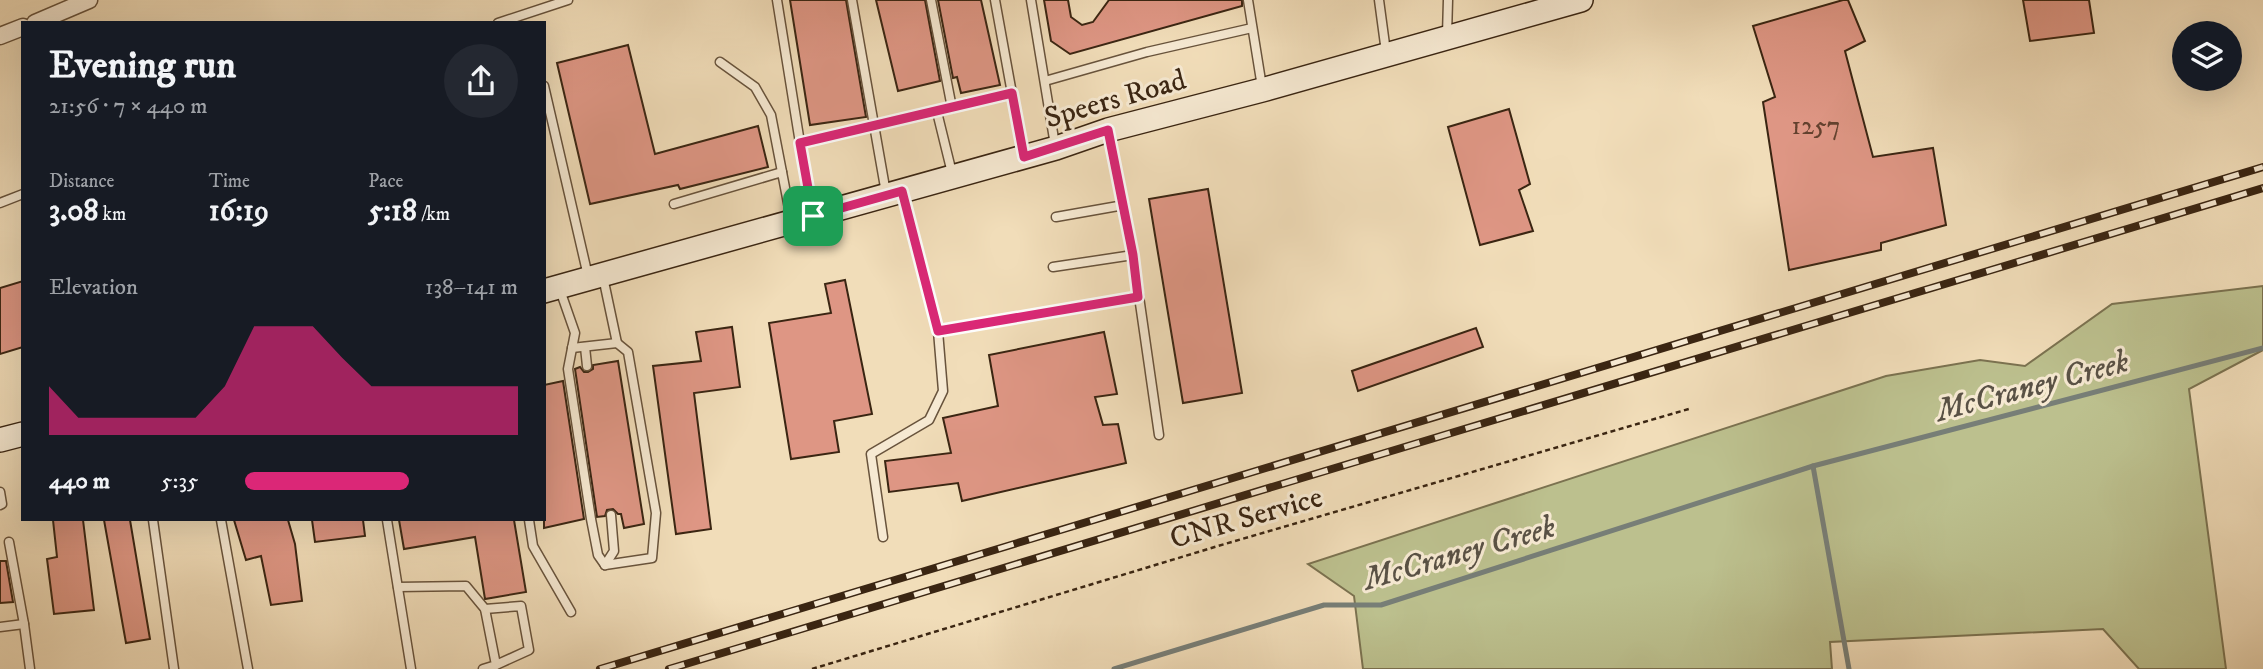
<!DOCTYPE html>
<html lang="en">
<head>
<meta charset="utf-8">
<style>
	body { margin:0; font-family:"IM FELL DW Pica",serif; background:#242831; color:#f1f3f6; height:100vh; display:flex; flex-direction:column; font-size:26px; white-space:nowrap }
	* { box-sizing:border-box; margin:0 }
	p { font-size:23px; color:#9ea1a6 }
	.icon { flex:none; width:38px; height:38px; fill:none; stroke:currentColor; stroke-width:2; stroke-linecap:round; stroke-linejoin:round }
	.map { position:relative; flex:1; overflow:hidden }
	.panel { position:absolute; left:21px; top:21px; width:525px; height:500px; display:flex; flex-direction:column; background:#171b24; border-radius:0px; box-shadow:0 7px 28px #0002 }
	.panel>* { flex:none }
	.buttons { position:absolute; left:2172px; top:21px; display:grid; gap:14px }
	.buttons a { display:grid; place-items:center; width:70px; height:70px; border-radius:50%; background:#171b24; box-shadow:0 7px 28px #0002; font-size:35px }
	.pin { position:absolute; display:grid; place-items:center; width:60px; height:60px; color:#fff; margin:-30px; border-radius:14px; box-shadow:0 4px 10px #0006 }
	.round { display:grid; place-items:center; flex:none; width:74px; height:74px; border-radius:37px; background:#242831 }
	.headline { display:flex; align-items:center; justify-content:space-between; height:119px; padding:0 28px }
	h1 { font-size:38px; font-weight:800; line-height:52px }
	.figures { display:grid; grid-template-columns:repeat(3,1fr); gap:10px; height:119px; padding:7px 28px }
	.figures div { display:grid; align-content:center }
	.figures b { font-size:30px; font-weight:800 }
	.figures small { font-size:19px; font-weight:400 }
	.figures p { font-size:19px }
	.chart { height:196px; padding:14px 28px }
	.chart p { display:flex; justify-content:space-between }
	.chart svg { width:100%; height:126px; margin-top:7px; fill:#db2777; opacity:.7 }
	ul { padding:0 28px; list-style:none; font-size:23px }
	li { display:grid; grid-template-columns:112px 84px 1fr; align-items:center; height:52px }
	li i { height:18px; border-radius:9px; background:#db2777 }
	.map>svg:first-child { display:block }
</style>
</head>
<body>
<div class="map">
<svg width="2263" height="669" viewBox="0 0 2263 669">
	<rect width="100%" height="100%" fill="#f1ddb9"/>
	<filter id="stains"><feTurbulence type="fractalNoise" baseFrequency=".00286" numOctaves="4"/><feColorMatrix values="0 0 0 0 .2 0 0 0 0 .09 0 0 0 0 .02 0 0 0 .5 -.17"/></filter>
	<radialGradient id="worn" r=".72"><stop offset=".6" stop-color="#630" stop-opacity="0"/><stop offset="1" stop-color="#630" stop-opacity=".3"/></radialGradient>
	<polygon fill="#bcc08e" stroke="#7b7250" stroke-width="2" points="2263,286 2263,350 2189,389 2226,669 2139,669 2103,629 1830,642 1832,669 1363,669 1354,596 1308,564 1886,376 1980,360 2025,366 2112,304"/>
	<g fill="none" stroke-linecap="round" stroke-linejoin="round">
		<g stroke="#777e77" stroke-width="5">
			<polyline points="1114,669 1324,605 1381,605 1813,466"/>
			<polyline points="1849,669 1813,466 2263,348"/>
		</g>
	</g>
	<g fill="#de9684" stroke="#3a2512" stroke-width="2">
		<polygon points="790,0 846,0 866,117 810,125"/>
		<polygon points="876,0 925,0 940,81 898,91"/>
		<polygon points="938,0 981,0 1000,85 961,93 957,77 953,78"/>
		<polygon points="1044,0 1068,0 1071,17 1082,25 1093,22 1109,0 1242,0 1242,6 1070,54 1051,41"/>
		<polygon points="1843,0 1848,0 1865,41 1845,51 1873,157 1933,148 1946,225 1881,243 1881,250 1789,270 1763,102 1775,97 1753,26"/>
		<polygon points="2023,0 2089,0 2094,33 2030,41"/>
		<polygon points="628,45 655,154 758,126 768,167 680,189 678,185 590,204 557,63"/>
		<polygon points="1509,109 1530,184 1519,190 1533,231 1480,245 1448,127"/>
		<polygon points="1208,189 1242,393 1183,403 1149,199"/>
		<polygon points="845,280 872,414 834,421 839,452 791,459 769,323 831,313 825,284"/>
		<polygon points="23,281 23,347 0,354 0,288"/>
		<polygon points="732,327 740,387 694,393 711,529 676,534 653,366 701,361 696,332"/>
		<polygon points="1476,328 1483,347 1358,391 1352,371"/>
		<polygon points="1104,332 1117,394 1095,397 1103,425 1118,424 1126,463 962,501 958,483 889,492 885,461 951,453 943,418 998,406 989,355"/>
		<polygon points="618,361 644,524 624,528 621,514 618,514 613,509 607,510 605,516 597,517 575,369 580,367 584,372 588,372 593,369 593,365"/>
		<polygon points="563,381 584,519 544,528 544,385"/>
		<polygon points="53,520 83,520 94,610 54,614 47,559 57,557"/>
		<polygon points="104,520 130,520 150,639 126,643"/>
		<polygon points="234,520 288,520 295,544 302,601 271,605 261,556 246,560"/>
		<polygon points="312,520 363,520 365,536 315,542"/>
		<polygon points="399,520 514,520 526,592 485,599 475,537 404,549"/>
		<polygon points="0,561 6,561 13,602 0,603"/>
	</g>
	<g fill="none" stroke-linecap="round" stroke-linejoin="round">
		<defs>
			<g id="lane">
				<polyline points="777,0 800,143 952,108 931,0"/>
				<polyline points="852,0 886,193"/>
				<polyline points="995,0 1023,154"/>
				<polyline points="1031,0 1055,145"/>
				<polyline points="1248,0 1262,87"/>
				<polyline points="1379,0 1386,52"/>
				<polyline points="498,23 568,0"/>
				<polyline points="1447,35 1448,0"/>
				<polyline points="720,62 755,87 771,115 782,172"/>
				<polyline points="1045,81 1147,52 1252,28"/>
				<polyline points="544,86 588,276"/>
				<polyline points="952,108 1012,93"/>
				<polyline points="937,112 952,173"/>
				<polyline points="1109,133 1133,255 1159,435"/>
				<polyline points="800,143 812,213"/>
				<polyline points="903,194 938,331 1138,297"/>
				<polyline points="0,203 23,194"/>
				<polyline points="674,204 782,172 791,219"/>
				<polyline points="1056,217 1124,205"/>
				<polyline points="1053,267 1133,255"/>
				<polyline points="560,290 575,333 568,369 591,519 598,555 605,565"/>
				<polyline points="585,347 587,366"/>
				<polyline points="572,348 617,343 603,277"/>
				<polyline points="0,492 2,504 0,505"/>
				<polyline points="153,520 174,669"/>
				<polyline points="221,520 248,669"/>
				<polyline points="387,520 411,669"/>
				<polyline points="529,520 533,546 571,612"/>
				<polyline points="883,537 871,454 929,420 943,391 938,331"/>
				<polyline points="9,542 24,624"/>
				<polyline points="605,565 652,558 656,513 628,352 617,343"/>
				<polyline points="605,565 614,551 611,515"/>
				<polyline points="398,587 466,586 485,609 496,665 483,669"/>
				<polyline points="485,609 521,606 529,650 496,665"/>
				<polyline points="0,627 24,624 30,669"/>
			</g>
			<g id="street">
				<polyline points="35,23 89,0"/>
				<polyline points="0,36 23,27"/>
			</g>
			<g id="secondary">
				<polyline points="544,291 1056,148 1108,130 1262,90 1581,0"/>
				<polyline points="0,440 23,434"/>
			</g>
		</defs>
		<use href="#lane" stroke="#68533c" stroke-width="11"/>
		<use href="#street" stroke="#68533c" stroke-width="19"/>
		<use href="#secondary" stroke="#3a2512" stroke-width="26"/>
		<polyline stroke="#3a2512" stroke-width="2.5" stroke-dasharray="5 3.5" stroke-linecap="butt" points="812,669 1218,546 1692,408"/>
		<use href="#lane" stroke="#f6e9d2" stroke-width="8"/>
		<use href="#street" stroke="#f6e9d2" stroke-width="16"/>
		<use href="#secondary" stroke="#f6e9d2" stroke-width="23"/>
		<defs>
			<g id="rail">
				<polyline points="600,669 2263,167"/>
				<polyline points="669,669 2263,188"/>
			</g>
		</defs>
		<use href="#rail" stroke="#3a2512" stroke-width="8"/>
		<use href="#rail" stroke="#f6e9d2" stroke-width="5" stroke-dasharray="16" stroke-linecap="butt"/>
	</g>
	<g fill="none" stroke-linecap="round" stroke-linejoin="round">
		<defs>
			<polygon id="route" points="1012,93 1024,157 1108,130 1133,255 1138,297 938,331 902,191 813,216 800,143"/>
		</defs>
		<use href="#route" stroke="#fff" stroke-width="14"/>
		<use href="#route" stroke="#db2777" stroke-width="9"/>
	</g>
	<g text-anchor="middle" stroke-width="6" stroke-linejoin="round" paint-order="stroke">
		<g font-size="26" fill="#63412e">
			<text x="1816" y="134">1257</text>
		</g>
		<g font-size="30" fill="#3a2512" stroke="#f6e9d2">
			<text transform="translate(1115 98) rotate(-16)" y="10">Speers Road</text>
			<text transform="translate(1246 517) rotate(-16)" y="10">CNR Service</text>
		</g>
		<g font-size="32" font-style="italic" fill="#595145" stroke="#f6e9d2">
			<text transform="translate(2032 385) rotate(-15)" y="11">McCraney Creek</text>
			<text transform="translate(1459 552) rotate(-16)" y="11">McCraney Creek</text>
		</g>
	</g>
	<rect width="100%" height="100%" filter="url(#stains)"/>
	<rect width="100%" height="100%" fill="url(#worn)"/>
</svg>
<div class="buttons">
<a><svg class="icon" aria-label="layers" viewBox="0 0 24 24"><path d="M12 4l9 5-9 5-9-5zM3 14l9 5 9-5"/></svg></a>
</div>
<div class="pin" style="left:813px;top:216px;background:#1e9e55"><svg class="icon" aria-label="arrive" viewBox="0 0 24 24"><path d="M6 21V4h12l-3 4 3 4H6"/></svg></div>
<section class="panel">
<div class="headline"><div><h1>Evening run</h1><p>21:56 · 7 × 440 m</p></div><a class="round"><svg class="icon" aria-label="share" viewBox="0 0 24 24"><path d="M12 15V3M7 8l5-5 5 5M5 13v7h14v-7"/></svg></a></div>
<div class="figures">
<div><p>Distance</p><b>3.08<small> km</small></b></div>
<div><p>Time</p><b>16:19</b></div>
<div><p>Pace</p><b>5:18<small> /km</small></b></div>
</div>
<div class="chart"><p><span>Elevation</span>138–141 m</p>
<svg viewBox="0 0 160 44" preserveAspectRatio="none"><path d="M0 44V27L10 38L20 38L30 38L40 38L50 38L60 27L70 6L80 6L90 6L100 17L110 27L120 27L130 27L140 27L150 27L160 27V44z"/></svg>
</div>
<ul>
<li><b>440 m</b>5:35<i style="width:60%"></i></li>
</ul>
</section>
</div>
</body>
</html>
